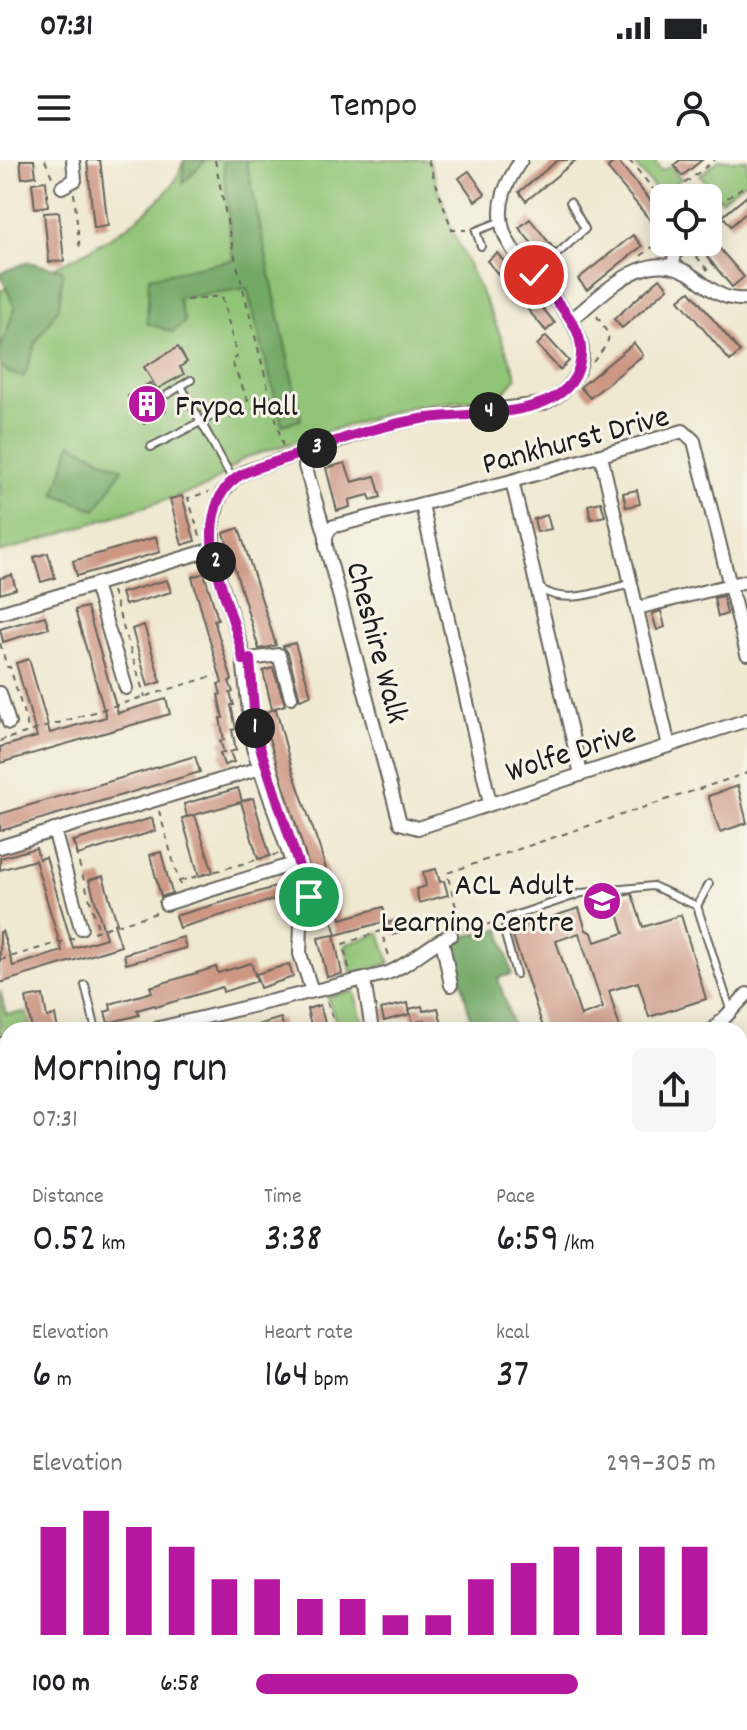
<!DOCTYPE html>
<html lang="en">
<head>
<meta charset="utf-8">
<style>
	body { margin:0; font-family:Dekko,sans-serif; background:#f6f6f6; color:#202124; height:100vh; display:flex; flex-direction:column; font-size:30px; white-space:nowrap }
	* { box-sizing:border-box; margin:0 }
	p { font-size:26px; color:#757577 }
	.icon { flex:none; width:44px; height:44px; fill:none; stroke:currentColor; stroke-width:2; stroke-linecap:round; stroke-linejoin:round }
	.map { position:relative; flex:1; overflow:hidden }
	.drawer { position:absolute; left:0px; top:862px; width:748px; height:708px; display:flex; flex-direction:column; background:#fff; border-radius:24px 24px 0 0; box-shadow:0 4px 20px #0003 }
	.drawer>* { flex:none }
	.buttons { position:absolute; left:650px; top:24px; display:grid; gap:16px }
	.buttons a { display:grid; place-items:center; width:72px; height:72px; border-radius:12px; background:#fff; box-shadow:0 4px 20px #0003; font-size:40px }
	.pin { position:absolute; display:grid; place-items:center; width:68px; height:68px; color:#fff; margin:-34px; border:4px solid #fff; border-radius:50%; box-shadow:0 2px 8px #0007 }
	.km { position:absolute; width:40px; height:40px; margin:-20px; border-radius:50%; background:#222; color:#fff; font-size:22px; line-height:40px; text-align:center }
	.round { display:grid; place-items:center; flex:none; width:84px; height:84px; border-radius:12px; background:#f6f6f6 }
	.summary { display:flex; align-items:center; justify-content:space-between; height:136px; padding:0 32px }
	h1 { font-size:44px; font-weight:600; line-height:60px }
	.stats { display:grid; grid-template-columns:repeat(3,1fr); gap:12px; height:136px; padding:8px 32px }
	.stats div { display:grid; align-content:center }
	.stats b { font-size:40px; font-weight:600 }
	.stats small { font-size:22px; font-weight:400 }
	.stats p { font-size:22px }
	.chart { height:224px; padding:16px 32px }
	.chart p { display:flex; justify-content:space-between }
	.chart svg { width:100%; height:144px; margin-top:8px; stroke:#b5179e; stroke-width:6 }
	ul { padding:0 32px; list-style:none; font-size:26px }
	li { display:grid; grid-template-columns:128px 96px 1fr; align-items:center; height:60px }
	li i { height:20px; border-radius:10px; background:#b5179e }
	.status { display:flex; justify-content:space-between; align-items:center; height:56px; padding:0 40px; background:#fff; direction:ltr }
	.status svg { height:22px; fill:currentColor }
	header { display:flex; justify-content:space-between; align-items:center; height:104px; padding:0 32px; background:#fff; font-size:36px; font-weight:600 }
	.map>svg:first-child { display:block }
</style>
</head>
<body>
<div class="status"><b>07:31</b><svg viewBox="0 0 49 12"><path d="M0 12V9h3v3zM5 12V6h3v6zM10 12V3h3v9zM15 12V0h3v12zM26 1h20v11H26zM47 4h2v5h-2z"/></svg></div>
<header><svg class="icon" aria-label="menu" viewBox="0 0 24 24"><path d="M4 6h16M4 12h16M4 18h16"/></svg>Tempo<svg class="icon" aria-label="person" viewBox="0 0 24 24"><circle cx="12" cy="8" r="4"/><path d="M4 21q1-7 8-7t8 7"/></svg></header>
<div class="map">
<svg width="747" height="1570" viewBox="0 0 747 1570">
	<rect width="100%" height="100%" fill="#f7f3e8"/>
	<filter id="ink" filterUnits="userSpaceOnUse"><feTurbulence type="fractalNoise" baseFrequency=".0125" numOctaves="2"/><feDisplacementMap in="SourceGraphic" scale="16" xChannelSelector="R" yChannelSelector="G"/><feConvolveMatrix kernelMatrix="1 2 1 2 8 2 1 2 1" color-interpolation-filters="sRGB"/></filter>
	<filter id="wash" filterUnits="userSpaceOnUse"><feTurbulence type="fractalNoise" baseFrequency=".006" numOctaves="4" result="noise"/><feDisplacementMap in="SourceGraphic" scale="32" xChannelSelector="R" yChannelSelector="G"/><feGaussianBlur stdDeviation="1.8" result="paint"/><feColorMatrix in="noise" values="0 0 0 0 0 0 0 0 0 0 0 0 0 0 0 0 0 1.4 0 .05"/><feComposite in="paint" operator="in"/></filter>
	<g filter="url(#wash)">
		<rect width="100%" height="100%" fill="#f0e9d1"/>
		<g fill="#8fc374" stroke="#567048" stroke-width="2">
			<path d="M184,0H429L452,70L494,160L517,217L500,237L412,246L323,273L244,298L206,327L0,393V131C60,106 126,78 170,28C177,21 180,9 184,0Z"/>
			<polygon points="631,0 654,0 661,11 670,6 681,19 662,37"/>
			<polygon points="719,0 747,0 747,20 721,40 700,15"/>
			<polygon points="380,773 390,803 352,815 345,785"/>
			<polygon points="0,830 6,854 26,852 30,870 8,870 8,882 0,874"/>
			<polygon points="354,831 365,870 339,870 327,837"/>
			<polygon points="747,1224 747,1292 740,1251"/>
		</g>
		<g fill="#73a966" stroke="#486241" stroke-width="2">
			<polygon points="184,0 206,0 183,23"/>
			<polygon points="223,0 246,0 301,260 282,265 247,128 178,138 185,162 173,172 147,163 149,117 233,100"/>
			<polygon points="28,102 63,110 59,147 36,182 24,217 9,213 0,204 0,190 15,148 0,113"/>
			<polygon points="71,283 122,309 96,350 55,334"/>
			<polygon points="500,769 512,814 498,818 514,870 473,870 452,779"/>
		</g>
		<g id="blocks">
			<g fill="#cd9784" fill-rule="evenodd">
				<polygon points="20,0 34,0 36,16 22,18"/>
				<polygon points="87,0 100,0 108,66 94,68"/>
				<polygon points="558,0 576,0 526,41 519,32"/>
				<polygon points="617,0 664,57 664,77 607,8"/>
				<polygon points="680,0 702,0 682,16 674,5"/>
				<polygon points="469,11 485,34 475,41 459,18"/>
				<polygon points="46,21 48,46 35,48 32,23"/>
				<polygon points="747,36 747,52 731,66 723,56"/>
				<polygon points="59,52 64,101 49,102 44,53"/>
				<polygon points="530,59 554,89 544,98 519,68"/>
				<polygon points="633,75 642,86 587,130 578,119"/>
				<polygon points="695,82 714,82 744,117 732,127"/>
				<polygon points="497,93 555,163 546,171 487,101"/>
				<polygon points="660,118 668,128 622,168 614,159"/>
				<polygon points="690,131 740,192 730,201 679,140"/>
				<polygon points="546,176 569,201 560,210 537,185"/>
				<polygon points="634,183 643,195 590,238 580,227"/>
				<polygon points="178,187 187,202 180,207 184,214 157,229 144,207"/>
				<polygon points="150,223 166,251 144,264 128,236"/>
				<polygon points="345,303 352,322 375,316 381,337 371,340 369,335 349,340 350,347 337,351 326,308"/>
				<polygon points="637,330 640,344 626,347 623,333"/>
				<polygon points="182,336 195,381 182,385 170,339"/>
				<polygon points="601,342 605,356 591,359 588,345"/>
				<polygon points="547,355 551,369 537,372 534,359"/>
				<polygon points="239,368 276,485 269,487 259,489 224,373"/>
				<polygon points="156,377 160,392 77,416 73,401"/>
				<polygon points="48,393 55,418 41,422 34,397"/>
				<polygon points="204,413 218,459 214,460 232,520 229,521 233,532 230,533 234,545 231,545 236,569 232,570 236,590 230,592 234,602 224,605 220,593 224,592 220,581 224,580 220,558 223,558 218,535 221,534 218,524 222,523 192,417"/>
				<polygon points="12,415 16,429 0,434 0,418"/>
				<polygon points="167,420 171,432 125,445 121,433"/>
				<polygon points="723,436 727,454 718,457 714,438"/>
				<polygon points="87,447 118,553 166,539 170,554 0,603 0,587 37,577 16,503 29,499 50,573 106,557 75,450"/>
				<polygon points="661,451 665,467 657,470 652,454"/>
				<polygon points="45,456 49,468 3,482 0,469"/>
				<polygon points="144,465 161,522 148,526 132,469"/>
				<polygon points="295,483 311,535 300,539 288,493 283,486"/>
				<polygon points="273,508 285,545 272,549 263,511"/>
				<polygon points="276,549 291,606 320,689 341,759 383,747 387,761 336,775 328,746 322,748 261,553"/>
				<polygon points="195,596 200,612 0,671 0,654"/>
				<polygon points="738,626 747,663 720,672 708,636"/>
				<polygon points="238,628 242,641 253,638 270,696 258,699 241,642 187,657 184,644"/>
				<polygon points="195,655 213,712 199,716 182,658"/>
				<polygon points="152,658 155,671 78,695 74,681"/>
				<polygon points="36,688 39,699 46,697 73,788 106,778 89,720 103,716 117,763 114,764 121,786 0,823 0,772 2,771 13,806 62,791 35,700 0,710 0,698"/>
				<polygon points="161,692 172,733 161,737 150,695"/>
				<polygon points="436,709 440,722 444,721 448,735 419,743 416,729 426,726 423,712"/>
				<polygon points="275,727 279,738 179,768 175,756"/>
				<path d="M632,734L643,767L681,755L706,839L649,857L638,822L609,831L620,868L544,870L511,770L579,748L586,770L592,773L595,782L624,773L613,738ZM579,773L603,848L581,856L556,781Z"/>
				<polygon points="401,758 405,770 393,775 388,763"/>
				<polygon points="334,775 342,814 327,817 318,778"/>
				<polygon points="183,777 186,788 126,804 124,794"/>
				<polygon points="251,803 257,821 223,832 222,827 156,847 155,845 137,850 139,855 108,863 105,852 111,850 110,844 152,832 150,827 216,807 218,813"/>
				<polygon points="289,804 293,817 260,828 256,814"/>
				<polygon points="43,835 47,857 55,855 58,870 32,870 26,838"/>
				<polygon points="408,843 410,854 384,861 381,849"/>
				<polygon points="320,845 327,870 312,870 307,849"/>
				<polygon points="422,846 423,851 438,848 442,864 427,868 425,860 413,863 409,849"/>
				<polygon points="281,858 284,870 250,870 250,867"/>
			</g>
		</g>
	</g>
	<g filter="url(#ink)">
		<use href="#blocks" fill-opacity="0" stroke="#66645b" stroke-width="2"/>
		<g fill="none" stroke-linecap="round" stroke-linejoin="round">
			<defs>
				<g id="service">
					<polyline points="481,86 476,71 502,61"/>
					<polyline points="535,114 585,69 570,42"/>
					<polyline points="181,226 233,320"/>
					<polyline points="168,234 191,220"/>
					<polyline points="151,287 224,250"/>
					<path d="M540,428C565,447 603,430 631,424"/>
					<polyline points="697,746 709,724"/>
					<polyline points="516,814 504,771 508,758 582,733 653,726 697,746 730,849"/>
					<polyline points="85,825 96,870"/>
				</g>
				<g id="minor">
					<polyline points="62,27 75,20 73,0"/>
					<polyline points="673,105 677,82"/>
					<path d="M571,160C607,131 649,82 696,118C712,131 726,141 747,139"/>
					<polyline points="601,296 669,586"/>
					<polyline points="305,306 326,376 326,386 400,663 418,668 747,560"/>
					<polyline points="512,321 581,614"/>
					<polyline points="422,345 490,643"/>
					<polyline points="326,376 331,367 512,321 683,271 694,281 747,494"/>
					<polyline points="95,425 126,528"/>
					<polyline points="637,448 747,421"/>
					<polyline points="0,453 213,389"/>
					<polyline points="243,500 279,495 291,537"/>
					<polyline points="0,533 9,563"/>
					<polyline points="54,670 81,768"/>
					<polyline points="0,687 260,608"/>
					<polyline points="166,744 293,704"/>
					<polyline points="442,779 451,825"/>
					<polyline points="364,820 372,870"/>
					<path d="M312,831L300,794L302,732L253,588L242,489L217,410L213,389V364L217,346L222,333L233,320L247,311L380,267L423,258L542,244C556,238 566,231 575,217C608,163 515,116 503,69C496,42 507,22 521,0"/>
					<path d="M151,870L385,814C409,806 427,785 451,775"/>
					<polyline points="713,870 747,834"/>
					<polyline points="740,1076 747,1074"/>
					<polyline points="0,1211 8,1200"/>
					<polyline points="0,1228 8,1232"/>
					<polyline points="740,1527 747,1526"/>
					<polyline points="0,1550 8,1547"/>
					<polyline points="266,1562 279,1570"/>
					<polyline points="514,1570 533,1562"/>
				</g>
				<polyline id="tertiary" points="0,885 8,893"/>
				<g id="secondary">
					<polyline points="740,1308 747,1335"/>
					<polyline points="740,1383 747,1410"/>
				</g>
				<g id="primary">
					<polyline points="740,1128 747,1139"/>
					<polyline points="740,1207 747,1198"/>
					<polyline points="0,1383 8,1379"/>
					<polyline points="0,1407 8,1404"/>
				</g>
			</defs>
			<use href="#service" stroke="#66645b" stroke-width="10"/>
			<use href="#minor" stroke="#66645b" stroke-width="16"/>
			<use href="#tertiary" stroke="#66645b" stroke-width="18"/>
			<use href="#secondary" stroke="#66645b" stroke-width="20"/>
			<use href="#primary" stroke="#66645b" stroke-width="22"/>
			<g stroke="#66645b" stroke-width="2" stroke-dasharray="6 6" stroke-linecap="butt">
				<polyline points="45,0 52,17"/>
				<polyline points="215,0 231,81 283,287"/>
				<polyline points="428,0 452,70 466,70"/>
				<polyline points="629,0 664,42"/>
				<polyline points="74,33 80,91"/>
				<polyline points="666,38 715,0"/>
				<polyline points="708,52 747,24"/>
				<polyline points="689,87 710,113"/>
				<polyline points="641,96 664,78"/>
				<polyline points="187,140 222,136 237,197 231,200 248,240 232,247"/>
				<path d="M593,202C616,173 610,180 596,154"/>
				<polyline points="230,258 270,242"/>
				<polyline points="200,376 188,338 209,332"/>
				<polyline points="112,431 145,537"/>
				<polyline points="0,483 7,507 10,507 29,571"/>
				<polyline points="9,578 216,515"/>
				<polyline points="0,581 9,577"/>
				<polyline points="159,651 180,725"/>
				<polyline points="72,680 99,771"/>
				<polyline points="180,721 278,694"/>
				<polyline points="462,770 447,713 747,613"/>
				<polyline points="464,771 496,762"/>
				<polyline points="93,772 156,753"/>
				<polyline points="0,800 74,778"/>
				<polyline points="349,808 343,784 381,771 390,799"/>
				<polyline points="327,841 337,870"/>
				<polyline points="383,869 392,870"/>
				<polyline points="120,870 138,866"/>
				<polyline points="740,1007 747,1005"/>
				<polyline points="740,1241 747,1222"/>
				<polyline points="740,1279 744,1293"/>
				<polyline points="740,1423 747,1448"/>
				<polyline points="342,1570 343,1562"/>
				<polyline points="492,1570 503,1562"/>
			</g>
			<use href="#service" stroke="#fff" stroke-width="6"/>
			<use href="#minor" stroke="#fff" stroke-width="12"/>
			<use href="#tertiary" stroke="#fff" stroke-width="14"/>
			<use href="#secondary" stroke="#fff" stroke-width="16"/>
			<use href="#primary" stroke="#fff" stroke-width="18"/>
		</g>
	</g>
	<g fill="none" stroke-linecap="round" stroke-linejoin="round" filter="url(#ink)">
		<defs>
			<path id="route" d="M309,737L256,575L250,499L243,500C235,447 194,388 221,335C234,310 263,307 287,298C330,283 376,266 421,259C465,251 570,263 580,202C583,189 580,174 572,162C562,145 546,130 534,115"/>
		</defs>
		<use href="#route" stroke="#fff" stroke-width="16"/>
		<use href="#route" stroke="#b5179e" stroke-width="10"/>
	</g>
	<defs>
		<symbol id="building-disc" viewBox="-11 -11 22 22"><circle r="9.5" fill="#b5179e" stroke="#f7f3e8"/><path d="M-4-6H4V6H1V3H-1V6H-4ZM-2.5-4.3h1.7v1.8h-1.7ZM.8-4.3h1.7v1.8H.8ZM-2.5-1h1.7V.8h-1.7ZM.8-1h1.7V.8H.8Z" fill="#fff"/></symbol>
		<symbol id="university-disc" viewBox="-11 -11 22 22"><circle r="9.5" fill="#b5179e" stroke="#f7f3e8"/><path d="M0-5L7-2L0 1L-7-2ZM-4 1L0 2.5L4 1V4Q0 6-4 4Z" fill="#fff"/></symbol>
	</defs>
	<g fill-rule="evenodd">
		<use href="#building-disc" x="125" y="222" width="44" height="44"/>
		<use href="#university-disc" x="580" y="719" width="44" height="44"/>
	</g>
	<g text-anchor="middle" stroke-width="6" stroke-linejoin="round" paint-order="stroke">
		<g font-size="32" fill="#1c1c1c" stroke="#f7f3e8" text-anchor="start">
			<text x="175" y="255">Frypa Hall</text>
			<text x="574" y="734" text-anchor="end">ACL Adult<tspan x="574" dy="37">Learning Centre</tspan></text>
		</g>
		<g font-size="32" fill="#1c1c1c" stroke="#f7f3e8">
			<text transform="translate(575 278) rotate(-15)" y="11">Pankhurst Drive</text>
			<text transform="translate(379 482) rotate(75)" y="11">Cheshire Walk</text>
			<text transform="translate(570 590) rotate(-18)" y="11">Wolfe Drive</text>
		</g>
	</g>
</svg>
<div class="buttons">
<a><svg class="icon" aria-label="locate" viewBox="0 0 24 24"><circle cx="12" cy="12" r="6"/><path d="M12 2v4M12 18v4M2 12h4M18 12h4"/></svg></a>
</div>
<div class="pin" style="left:309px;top:737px;background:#1e9e55"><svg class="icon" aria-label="arrive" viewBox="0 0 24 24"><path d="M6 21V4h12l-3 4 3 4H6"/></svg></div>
<div class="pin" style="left:534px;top:115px;background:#d93025"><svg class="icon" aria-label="check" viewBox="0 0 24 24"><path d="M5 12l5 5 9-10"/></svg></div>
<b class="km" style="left:255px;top:568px">1</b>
<b class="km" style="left:216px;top:402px">2</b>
<b class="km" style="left:317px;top:288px">3</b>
<b class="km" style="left:489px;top:252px">4</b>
<section class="drawer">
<div class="summary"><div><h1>Morning run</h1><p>07:31</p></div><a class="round"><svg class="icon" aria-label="share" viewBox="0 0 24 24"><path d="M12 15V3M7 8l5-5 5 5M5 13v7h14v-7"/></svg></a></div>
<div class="stats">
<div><p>Distance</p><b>0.52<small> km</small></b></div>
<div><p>Time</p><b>3:38</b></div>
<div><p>Pace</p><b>6:59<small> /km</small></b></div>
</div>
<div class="stats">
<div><p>Elevation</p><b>6<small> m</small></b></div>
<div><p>Heart rate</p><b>164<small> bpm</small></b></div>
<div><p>kcal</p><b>37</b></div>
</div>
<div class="chart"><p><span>Elevation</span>299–305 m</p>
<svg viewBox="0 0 160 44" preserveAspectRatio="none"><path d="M5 44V11M15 44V6M25 44V11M35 44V17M45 44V27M55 44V27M65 44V33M75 44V33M85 44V38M95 44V38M105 44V27M115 44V22M125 44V17M135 44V17M145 44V17M155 44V17"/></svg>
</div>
<ul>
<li><b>100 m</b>6:58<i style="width:70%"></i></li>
</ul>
</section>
</div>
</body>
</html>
